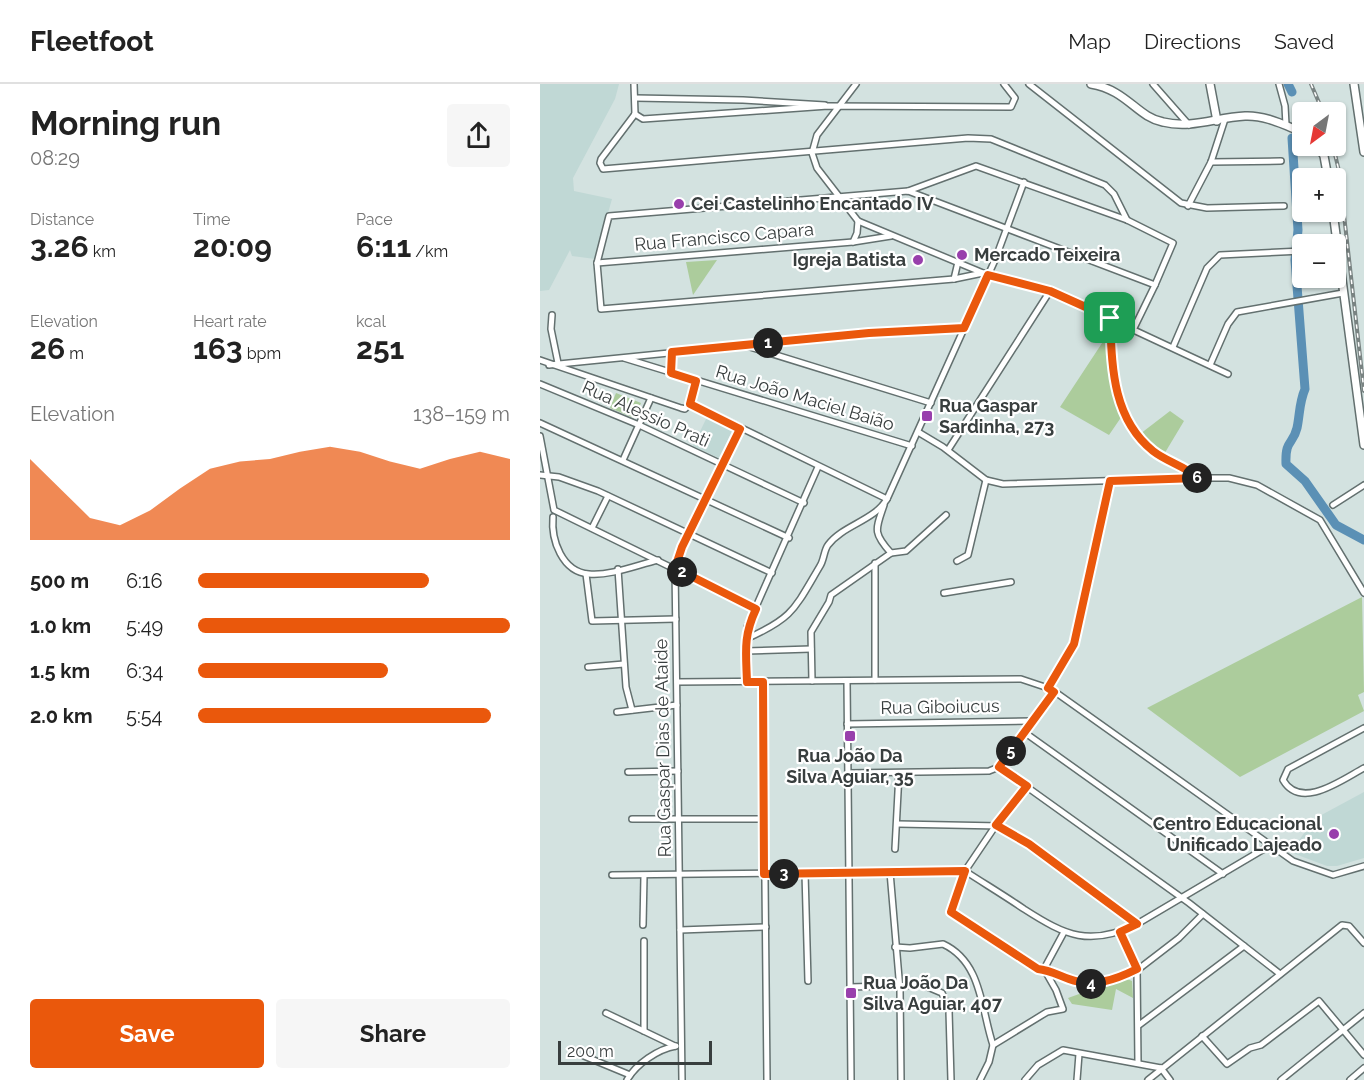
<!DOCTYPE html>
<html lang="en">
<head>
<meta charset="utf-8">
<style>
	body { margin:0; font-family:Raleway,sans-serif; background:#f6f6f6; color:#222; height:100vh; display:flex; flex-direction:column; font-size:22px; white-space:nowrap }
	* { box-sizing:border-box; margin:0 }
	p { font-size:20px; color:#767676 }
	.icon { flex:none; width:33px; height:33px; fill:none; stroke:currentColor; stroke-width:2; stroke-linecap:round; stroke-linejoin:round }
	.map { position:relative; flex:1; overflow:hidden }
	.details { display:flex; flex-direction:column; background:#fff; width:540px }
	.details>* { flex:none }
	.needle { width:39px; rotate:212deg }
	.fabs { position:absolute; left:752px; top:18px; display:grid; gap:12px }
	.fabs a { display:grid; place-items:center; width:54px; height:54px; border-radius:6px; background:#fff; box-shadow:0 2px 4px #0004; font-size:30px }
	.scale { position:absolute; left:18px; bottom:15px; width:154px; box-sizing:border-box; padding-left:6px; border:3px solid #383e3e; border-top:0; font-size:16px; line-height:21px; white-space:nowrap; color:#383e3e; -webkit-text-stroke:4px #fff; paint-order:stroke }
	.pin { position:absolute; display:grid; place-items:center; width:51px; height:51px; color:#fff; margin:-26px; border-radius:12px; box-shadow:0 3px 9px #0006 }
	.km { position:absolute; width:30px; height:30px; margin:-15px; border-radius:50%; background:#222; color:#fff; font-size:16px; line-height:30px; text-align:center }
	.round { display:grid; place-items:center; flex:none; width:63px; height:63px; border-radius:6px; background:#f6f6f6 }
	.summary { display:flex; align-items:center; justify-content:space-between; height:102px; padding:0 30px }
	h1 { font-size:33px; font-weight:700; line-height:45px }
	.figures { display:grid; grid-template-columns:repeat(3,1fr); gap:9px; height:102px; padding:6px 30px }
	.figures div { display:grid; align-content:center }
	.figures b { font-size:30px; font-weight:700 }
	.figures small { font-size:16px; font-weight:400 }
	.figures p { font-size:16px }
	.chart { height:168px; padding:12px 30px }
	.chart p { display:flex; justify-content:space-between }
	.chart svg { width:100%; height:108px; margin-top:6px; fill:#ea580c; opacity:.7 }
	.button { display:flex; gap:12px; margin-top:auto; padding:12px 30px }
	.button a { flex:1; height:69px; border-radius:6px; background:#ea580c; color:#fff; font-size:24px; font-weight:700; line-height:69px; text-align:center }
	.button a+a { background:#f6f6f6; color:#222 }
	ul { padding:0 30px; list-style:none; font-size:20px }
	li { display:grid; grid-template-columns:96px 72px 1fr; align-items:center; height:45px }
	li i { height:15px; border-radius:8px; background:#ea580c }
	header { display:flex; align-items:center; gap:36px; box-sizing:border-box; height:84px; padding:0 30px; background:#fff; border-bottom:2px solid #e0e0e0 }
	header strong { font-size:28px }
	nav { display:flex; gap:33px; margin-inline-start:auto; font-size:21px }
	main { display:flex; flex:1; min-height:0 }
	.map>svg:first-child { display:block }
</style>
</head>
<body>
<header>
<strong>Fleetfoot</strong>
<nav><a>Map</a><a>Directions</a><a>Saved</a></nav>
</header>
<main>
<section class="details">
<div class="summary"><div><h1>Morning run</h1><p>08:29</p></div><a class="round"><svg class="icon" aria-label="share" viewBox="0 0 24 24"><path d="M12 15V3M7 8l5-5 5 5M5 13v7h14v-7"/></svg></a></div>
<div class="figures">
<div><p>Distance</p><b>3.26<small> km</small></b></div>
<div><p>Time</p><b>20:09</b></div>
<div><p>Pace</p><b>6:11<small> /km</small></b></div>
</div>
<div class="figures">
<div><p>Elevation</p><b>26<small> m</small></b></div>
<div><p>Heart rate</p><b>163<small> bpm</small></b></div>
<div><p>kcal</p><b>251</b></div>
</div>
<div class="chart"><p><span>Elevation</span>138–159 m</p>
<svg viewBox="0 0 160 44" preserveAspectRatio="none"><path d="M0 44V11L10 23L20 35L30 38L40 32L50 23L60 15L70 12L80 11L90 8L100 6L110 8L120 12L130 15L140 11L150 8L160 11V44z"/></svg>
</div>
<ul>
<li><b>500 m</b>6:16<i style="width:74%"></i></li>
<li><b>1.0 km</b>5:49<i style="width:100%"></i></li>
<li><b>1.5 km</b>6:34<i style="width:61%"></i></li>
<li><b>2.0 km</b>5:54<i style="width:94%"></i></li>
</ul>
<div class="button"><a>Save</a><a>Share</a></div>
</section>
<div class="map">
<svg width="824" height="996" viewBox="0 0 824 996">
	<rect width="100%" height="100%" fill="#d3e2e0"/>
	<g fill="#c0d8d5">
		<polygon points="0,0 79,0 75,15 33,94 34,107 72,115 55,175 32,172 30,166 9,206 0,207"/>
		<polygon points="167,333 193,345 179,374 153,362"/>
		<polygon points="824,708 824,774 797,782 787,782 755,770 753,765 774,735"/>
	</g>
	<g fill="#accc9c">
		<polygon points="177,176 153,211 146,178"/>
		<polygon points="568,250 571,298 582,332 569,351 520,323"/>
		<polygon points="76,309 101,319 94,334 70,324"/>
		<polygon points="630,327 644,337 623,372 600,350"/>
		<polygon points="822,513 824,608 818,611 824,627 700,693 607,624"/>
		<path d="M587,895L592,897L593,914L576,905L572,926L532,920L528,914C546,907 566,902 587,895Z"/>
	</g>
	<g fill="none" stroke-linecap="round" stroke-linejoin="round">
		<g stroke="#5b90b5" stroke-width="9">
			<polyline points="748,0 752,8"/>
			<path d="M752,54L758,146L755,176L765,305C759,319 760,330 757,344C753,361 745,355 746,380L765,397L796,441L824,456"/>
		</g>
		<defs>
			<g id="minor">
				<polyline points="94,0 95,30"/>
				<polyline points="316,0 277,51 272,69 277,84 318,137 443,189 510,207 688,290"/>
				<polyline points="489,0 641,119 667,124 744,122"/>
				<polyline points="613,0 649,41"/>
				<polyline points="739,0 745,22 746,41"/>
				<polyline points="95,14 203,16 285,21"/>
				<polyline points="95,30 61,75 60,79 63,85 428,54 451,55 565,101 574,110 587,136"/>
				<polyline points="95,30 103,35 288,22 471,23 475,14 464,0"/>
				<polyline points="671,78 741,77"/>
				<polyline points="368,107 436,82 587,136 633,159 615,201"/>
				<polyline points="648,122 671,78 685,35"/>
				<polyline points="313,158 317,149 318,137"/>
				<polyline points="57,179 313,158 351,152"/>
				<polyline points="443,189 414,195 61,225 57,179 69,132 368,107 615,201 594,244"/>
				<polyline points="414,195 418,178"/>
				<polyline points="12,231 11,245 18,279"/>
				<path d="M570,234C572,282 572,334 613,367C627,378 645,382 658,394"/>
				<polyline points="210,263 391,319"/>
				<polyline points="633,263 667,184 680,171 762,167"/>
				<polyline points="84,274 372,362"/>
				<polyline points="0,276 141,324 145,325 150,319"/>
				<polyline points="9,281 329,249 424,244"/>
				<polyline points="670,281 688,240 697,228 803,209"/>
				<polyline points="131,289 132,268"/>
				<polyline points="0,300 99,341 264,419"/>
				<polyline points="150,319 347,415"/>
				<polyline points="150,319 156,297"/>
				<polyline points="0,339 249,454"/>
				<polyline points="378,348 403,363 446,396 463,400 658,394 689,394 717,401 780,436 824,509"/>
				<polyline points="0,352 14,426 216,525"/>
				<polyline points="408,366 510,207"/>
				<polyline points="83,376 111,314"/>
				<polyline points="0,391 19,393 58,407 232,489"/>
				<path d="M344,421C336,445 332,448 351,469L366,467L406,431"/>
				<polyline points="793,421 824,401"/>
				<path d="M13,433C11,456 22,488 49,490C70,492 97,481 118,476"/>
				<polyline points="52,444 68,412"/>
				<polyline points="417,477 428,471 446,396"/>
				<polyline points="335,479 335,596"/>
				<polyline points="78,485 86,603 92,626"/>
				<polyline points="46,490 52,537 136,535"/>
				<polyline points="404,509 471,498"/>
				<path d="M206,555C253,534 254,526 280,482C284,476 284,466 288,461C303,441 334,437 347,415L455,176L484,98"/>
				<polyline points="206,567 271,565"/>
				<polyline points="48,583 84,580"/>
				<polyline points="272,597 271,548 289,518 291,511 351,469"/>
				<polyline points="307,597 311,996"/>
				<polyline points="137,598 481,595 511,605 753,777 793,791 824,782"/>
				<polyline points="207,598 207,543 278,383"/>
				<polyline points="223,598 227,996"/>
				<polyline points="508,604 534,560 570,397"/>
				<polyline points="77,628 137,621"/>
				<polyline points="307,640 493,637"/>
				<path d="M824,644L748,685L743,696C761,727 803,695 824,684"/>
				<polyline points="484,648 683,790"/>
				<polyline points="459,683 514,608"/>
				<polyline points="88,688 138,687"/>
				<polyline points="308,689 449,687 459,683 649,819 740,890"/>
				<polyline points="487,702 456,741 425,787 411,828 498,885 551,900 581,892 600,884 639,854 663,830"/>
				<polyline points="92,735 225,735"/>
				<polyline points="358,740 460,742 489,760 597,840"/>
				<polyline points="355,765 359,689"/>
				<path d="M425,787C445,800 465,812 484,825C526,852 550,863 597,840L729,762"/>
				<polyline points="350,788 360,906 361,996"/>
				<polyline points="265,789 268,897"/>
				<polyline points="72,791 425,787"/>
				<polyline points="103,841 104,792"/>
				<polyline points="140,846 226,843"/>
				<polyline points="580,848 597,885 598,979"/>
				<path d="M355,863L370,864L403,860C442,878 441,925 453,961"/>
				<polyline points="504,885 524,848"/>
				<polyline points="310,903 383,901 402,909 409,927 411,996"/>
				<polyline points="66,929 135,962"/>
				<polyline points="599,941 704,862"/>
				<polyline points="104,947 104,857"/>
				<polyline points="662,952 687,980 710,964 721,961 779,917 824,971"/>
				<polyline points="44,972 90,991"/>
				<polyline points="621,984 630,996"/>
				<path d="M87,996C96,980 118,965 136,962"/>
				<polyline points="142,996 135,484 142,463 200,346"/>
				<polyline points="440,996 449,978 453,961 507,928 523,925 516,906 504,885"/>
				<polyline points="485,996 498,981 523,966 621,984"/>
				<polyline points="537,996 539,970"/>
				<polyline points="608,996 802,841 809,842 824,859"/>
				<polyline points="741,996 824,929"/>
				<polyline points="810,996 824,984"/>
			</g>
			<g id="secondary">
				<path d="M551,0C587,6 597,33 623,38C652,45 677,33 705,32C725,31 744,41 762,48"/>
				<polyline points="670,0 677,37"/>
				<polyline points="814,0 824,68"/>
				<polyline points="778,62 784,72 788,94"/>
				<polyline points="793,128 824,361"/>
			</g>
		</defs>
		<use href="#minor" stroke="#63706f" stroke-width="8"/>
		<use href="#secondary" stroke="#63706f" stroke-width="10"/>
		<use href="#minor" stroke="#fff" stroke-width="5"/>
		<use href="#secondary" stroke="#fff" stroke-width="7"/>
		<defs>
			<g id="rail">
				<polyline points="771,0 783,28"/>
				<polyline points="793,62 799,87 824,307"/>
			</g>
		</defs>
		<use href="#rail" stroke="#798382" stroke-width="4"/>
		<use href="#rail" stroke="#fff" stroke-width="1.5" stroke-dasharray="4.5" stroke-linecap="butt"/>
	</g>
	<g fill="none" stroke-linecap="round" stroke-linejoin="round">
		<defs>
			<path id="route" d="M448,191L510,207L570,234C572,282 572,334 613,367C627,378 645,382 658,394L570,397L534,560L508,604L514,608L459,683L487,702L456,741L489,760L597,840L580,848L597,885C575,896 552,904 529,895C518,891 509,886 498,885L411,828L425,787L224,790L223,598H207C206,568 203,553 216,525L135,484L142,463L200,345L150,320L156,297L131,289L132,268L329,249L424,244Z"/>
		</defs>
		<use href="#route" stroke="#fff" stroke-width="12"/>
		<use href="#route" stroke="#ea580c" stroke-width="8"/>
	</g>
	<g fill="#983fac" stroke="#fff" stroke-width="2">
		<circle cx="139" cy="120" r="6"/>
		<circle cx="422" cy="171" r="6"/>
		<circle cx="378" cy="176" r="6"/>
		<rect x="381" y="326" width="12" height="12" rx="3"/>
		<rect x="304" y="646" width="12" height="12" rx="3"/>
		<circle cx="794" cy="750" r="6"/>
		<rect x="305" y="903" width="12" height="12" rx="3"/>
	</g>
	<g text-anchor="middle" stroke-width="4.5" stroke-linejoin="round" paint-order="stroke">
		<g font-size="18" font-weight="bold" fill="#383e3e" stroke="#fff" text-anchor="start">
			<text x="151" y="126">Cei Castelinho Encantado IV</text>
			<text x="434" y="177">Mercado Teixeira</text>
			<text x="366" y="182" text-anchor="end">Igreja Batista</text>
			<text x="399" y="328">Rua Gaspar<tspan x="399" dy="21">Sardinha, 273</tspan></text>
			<text x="310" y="678" text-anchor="middle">Rua João Da<tspan x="310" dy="21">Silva Aguiar, 35</tspan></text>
			<text x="782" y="746" text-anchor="end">Centro Educacional<tspan x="782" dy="21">Unificado Lajeado</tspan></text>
			<text x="323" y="905">Rua João Da<tspan x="323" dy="21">Silva Aguiar, 407</tspan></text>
		</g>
		<g font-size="18" fill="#383e3e" stroke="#fff">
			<text transform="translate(184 153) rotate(-5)" y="6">Rua Francisco Capara</text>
			<text transform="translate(265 314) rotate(17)" y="6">Rua João Maciel Baião</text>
			<text transform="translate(106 330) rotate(24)" y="6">Rua Alessio Prati</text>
			<text transform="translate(400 623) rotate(-1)" y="6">Rua Giboiucus</text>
			<text transform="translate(123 664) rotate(-91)" y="6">Rua Gaspar Dias de Ataíde</text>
		</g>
	</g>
</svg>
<div class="fabs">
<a><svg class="needle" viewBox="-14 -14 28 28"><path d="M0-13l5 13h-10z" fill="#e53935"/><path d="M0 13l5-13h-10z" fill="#767676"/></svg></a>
<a>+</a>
<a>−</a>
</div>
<div class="scale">200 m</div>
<div class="pin" style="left:570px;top:234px;background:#1e9e55"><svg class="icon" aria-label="arrive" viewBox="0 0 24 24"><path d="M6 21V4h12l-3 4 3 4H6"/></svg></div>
<b class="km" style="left:228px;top:259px">1</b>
<b class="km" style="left:142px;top:488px">2</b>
<b class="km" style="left:244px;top:790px">3</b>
<b class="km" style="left:551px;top:900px">4</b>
<b class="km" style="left:471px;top:667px">5</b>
<b class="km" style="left:657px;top:394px">6</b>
</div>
</main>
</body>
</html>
